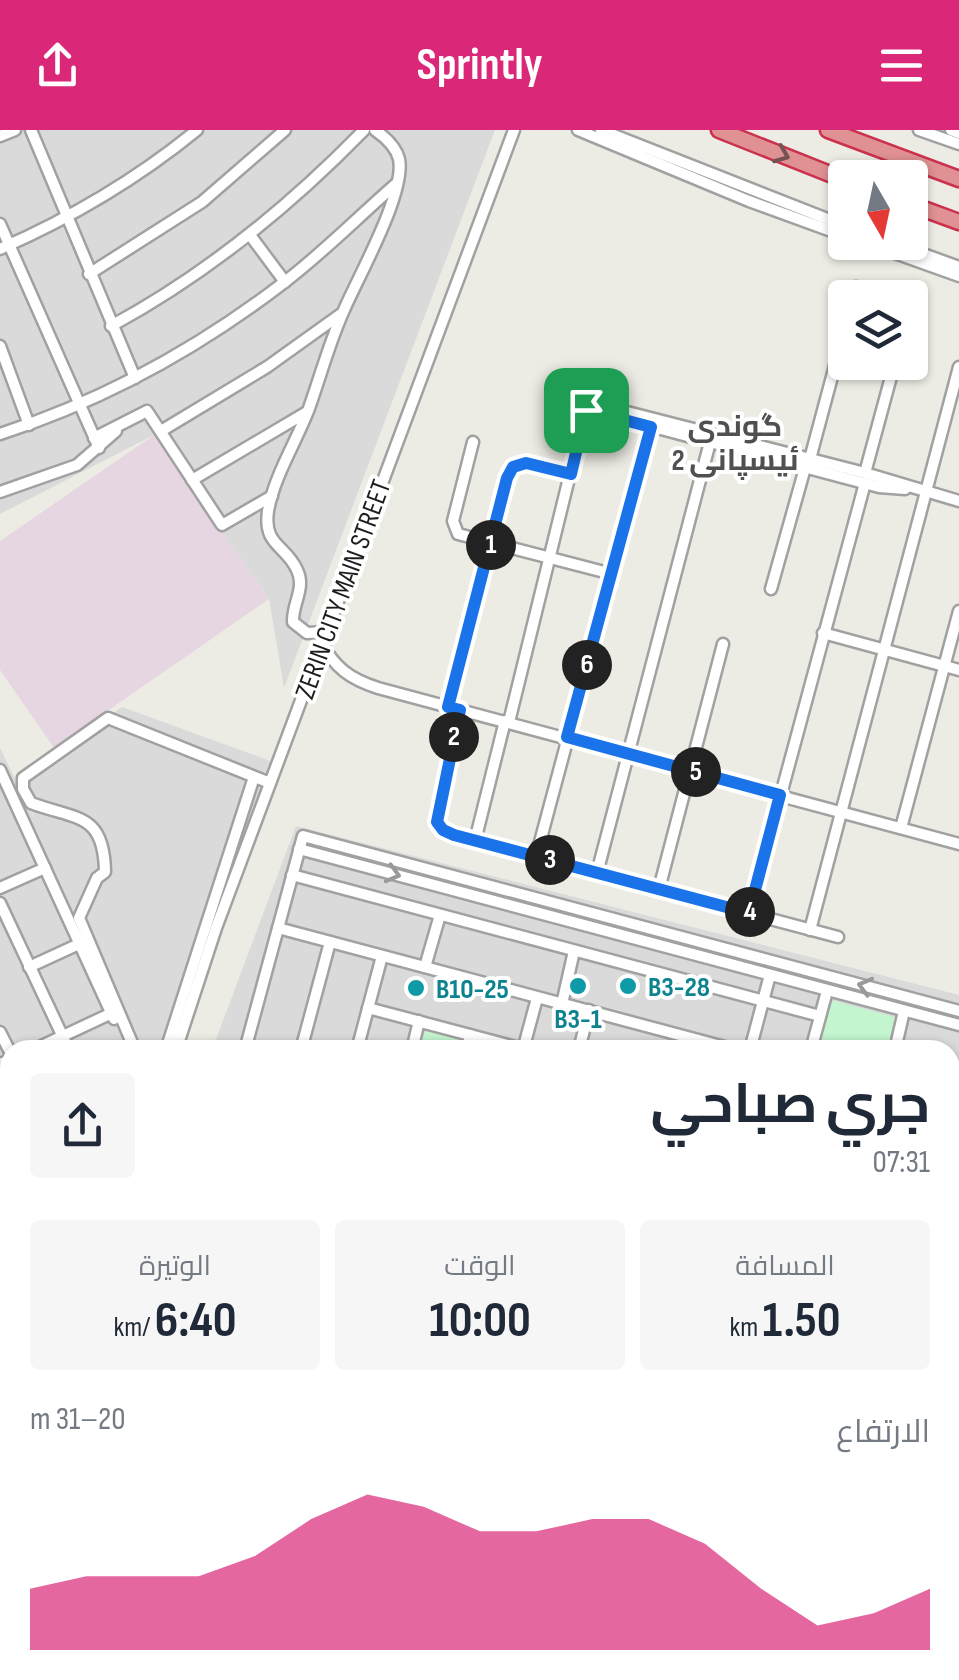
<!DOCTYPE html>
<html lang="ar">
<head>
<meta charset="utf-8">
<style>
	body { margin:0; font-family:"Sofia Sans Condensed",Cairo,sans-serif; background:#f6f6f7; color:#1f2937; direction:rtl; height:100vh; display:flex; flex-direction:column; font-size:38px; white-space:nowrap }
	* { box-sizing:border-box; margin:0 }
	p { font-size:32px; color:#747a83 }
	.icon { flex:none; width:55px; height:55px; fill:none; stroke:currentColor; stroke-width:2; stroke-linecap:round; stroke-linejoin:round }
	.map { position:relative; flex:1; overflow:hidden; direction:ltr }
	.panel { position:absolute; left:0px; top:910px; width:960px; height:640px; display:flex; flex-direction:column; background:#fff; border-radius:30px 30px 0 0; box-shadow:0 2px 8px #0004; direction:rtl }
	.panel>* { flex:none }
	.needle { width:65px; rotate:171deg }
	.buttons { position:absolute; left:828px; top:30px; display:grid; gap:20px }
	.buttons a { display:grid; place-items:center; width:100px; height:100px; border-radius:10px; background:#fff; box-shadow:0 2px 8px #0004; font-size:50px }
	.pin { position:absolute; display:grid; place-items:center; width:85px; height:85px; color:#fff; margin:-42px; border-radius:20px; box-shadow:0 5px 15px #0006 }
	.km { position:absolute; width:50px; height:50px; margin:-25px; border-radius:50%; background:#222; color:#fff; font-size:28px; line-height:50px; text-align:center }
	.round { display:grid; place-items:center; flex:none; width:105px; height:105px; border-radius:10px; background:#f6f6f7 }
	.head { display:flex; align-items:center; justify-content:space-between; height:170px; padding:0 30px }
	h1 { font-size:55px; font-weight:700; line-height:75px }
	.stats { display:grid; grid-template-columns:repeat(3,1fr); gap:15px; height:170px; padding:10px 30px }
	.stats div { display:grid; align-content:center; border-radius:10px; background:#f6f6f7; text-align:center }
	.stats b { font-size:50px; font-weight:700 }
	.stats small { font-size:28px; font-weight:400 }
	.stats p { font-size:28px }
	.chart { height:280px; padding:20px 30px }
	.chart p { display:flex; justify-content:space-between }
	.chart svg { width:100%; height:180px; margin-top:10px; fill:#db2777; opacity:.7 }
	header { display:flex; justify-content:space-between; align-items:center; height:130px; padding:0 30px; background:#db2777; color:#fff; font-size:45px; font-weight:700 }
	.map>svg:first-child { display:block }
</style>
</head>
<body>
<header><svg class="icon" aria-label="menu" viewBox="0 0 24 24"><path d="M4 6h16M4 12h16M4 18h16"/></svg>Sprintly<svg class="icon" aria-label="share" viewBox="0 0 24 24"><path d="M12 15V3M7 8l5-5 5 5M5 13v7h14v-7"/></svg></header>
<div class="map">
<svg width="959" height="1550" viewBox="0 0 959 1550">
	<rect width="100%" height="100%" fill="#edece4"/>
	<g fill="#dbdada">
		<polygon points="0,0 495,0 284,558 269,469 154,305 0,384"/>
		<polygon points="122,577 273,632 167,920 10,920 10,1428 0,1453 0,618 36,691 19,649"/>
		<polygon points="296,696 959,865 959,1320 950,1323 950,920 212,920"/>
	</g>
	<polygon fill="#e6d6e1" points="154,305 269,469 54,618 0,540 0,411"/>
	<g fill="#c3f5cf">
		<polygon points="831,870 897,888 890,920 817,920"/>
		<polygon points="429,900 459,909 462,911 462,920 418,920 423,904"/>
	</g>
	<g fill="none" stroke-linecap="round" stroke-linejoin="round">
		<g stroke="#a7c5d8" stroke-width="2.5">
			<polyline points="950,1484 959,1482"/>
			<polyline points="622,1550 630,1545 675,1540"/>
		</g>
		<defs>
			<g id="minor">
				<polyline points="31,0 135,248"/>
				<polyline points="578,0 749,71 845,106"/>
				<polyline points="601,0 845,96"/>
				<polyline points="919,0 959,14"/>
				<polyline points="951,0 959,3"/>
				<polyline points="0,6 15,0"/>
				<polyline points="0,94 99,318"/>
				<polyline points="250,105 285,152"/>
				<polyline points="864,112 959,146"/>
				<polyline points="890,112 959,137"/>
				<path d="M0,119C71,88 137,49 197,0"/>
				<polyline points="89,144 202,72 285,0"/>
				<polyline points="853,168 856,157"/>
				<polyline points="910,178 912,169"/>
				<path d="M111,196C207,144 288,78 364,0"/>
				<polyline points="0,216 29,295"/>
				<polyline points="586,279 879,357 905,359"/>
				<polyline points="161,301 267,237 341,184"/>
				<path d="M0,304C102,271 197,219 282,154C322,124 358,87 396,54"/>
				<polyline points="94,308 147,281 222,395 272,366"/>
				<polyline points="473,312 453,391 458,404 612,444"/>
				<polyline points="810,329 845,198"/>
				<polyline points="865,343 895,232"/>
				<polyline points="192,350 307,282"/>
				<polyline points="0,362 77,335 116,301"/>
				<polyline points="771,459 805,338"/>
				<path d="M326,502L307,503L293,492C292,474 306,458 297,440C286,415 263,416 268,381C274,347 295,314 308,281C320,248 329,213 344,180C358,147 406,63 399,29C396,17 385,7 375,0"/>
				<polyline points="823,503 959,540"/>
				<path d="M321,512C335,538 350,549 378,558L959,714"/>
				<polyline points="448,577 509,342 525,333 571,344"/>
				<polyline points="461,580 436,686 439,696 447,703 838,807"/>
				<polyline points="509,592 586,279 592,273 865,343 959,371"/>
				<polyline points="0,640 114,889"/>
				<polyline points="901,698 959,481"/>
				<polyline points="475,711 505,591"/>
				<polyline points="299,719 959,895"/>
				<polyline points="536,727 651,297"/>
				<polyline points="597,743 710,312"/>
				<polyline points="292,745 820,886"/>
				<polyline points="0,758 45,738"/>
				<polyline points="659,759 723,514"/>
				<polyline points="0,773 69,920"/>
				<polyline points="749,783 865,353"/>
				<polyline points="278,798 736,920"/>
				<polyline points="810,800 959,237"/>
				<polyline points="29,837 79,814"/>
				<polyline points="425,837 440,785"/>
				<polyline points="562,874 574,821"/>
				<polyline points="368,878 523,919"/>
				<polyline points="0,902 10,922"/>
				<polyline points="33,920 112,883"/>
				<path d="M135,920L79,788L97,748L105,742C104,682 76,690 31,673L23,659V648L108,588L270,653"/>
				<polyline points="166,920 254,647"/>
				<polyline points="176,920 216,798 514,0"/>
				<polyline points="245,920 303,706 959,881"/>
				<polyline points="301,920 330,812"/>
				<polyline points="357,920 382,826"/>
				<polyline points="412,920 419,891"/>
				<polyline points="467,920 470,905"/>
				<polyline points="523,920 537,868"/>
				<polyline points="579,920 589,880"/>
				<polyline points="750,920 770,845"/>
				<polyline points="811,920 827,861"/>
				<polyline points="895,920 904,881"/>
				<polyline points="0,934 10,930"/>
				<polyline points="950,977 959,979"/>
				<polyline points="0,981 10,976"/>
				<polyline points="950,1021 959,989"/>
				<polyline points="0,1032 10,1054"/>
				<polyline points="0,1131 10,1126"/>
				<polyline points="950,1143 959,1145"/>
				<polyline points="0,1160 10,1182"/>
				<polyline points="950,1200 959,1203"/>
				<polyline points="0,1201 10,1196"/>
				<polyline points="950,1257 959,1260"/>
				<polyline points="0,1292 10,1312"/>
				<polyline points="950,1308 959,1305"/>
				<polyline points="0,1403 10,1378"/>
			</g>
			<g id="highway">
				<polyline points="719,0 845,50"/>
				<polyline points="828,0 959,49"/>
				<polyline points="910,74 959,92"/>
			</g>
		</defs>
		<use href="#minor" stroke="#a1a1a1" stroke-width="15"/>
		<use href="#highway" stroke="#cb314d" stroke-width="19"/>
		<use href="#minor" stroke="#fff" stroke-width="10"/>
		<use href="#highway" stroke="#e09193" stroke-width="14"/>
	</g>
	<defs><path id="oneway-chevron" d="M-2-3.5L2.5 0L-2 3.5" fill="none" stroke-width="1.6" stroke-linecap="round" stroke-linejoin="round" transform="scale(2.5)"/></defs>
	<use stroke="#755152" href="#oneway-chevron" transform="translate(782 25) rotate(22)"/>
	<g stroke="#999">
		<use href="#oneway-chevron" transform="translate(393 744) rotate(15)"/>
		<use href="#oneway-chevron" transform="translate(865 856) rotate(-165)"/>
	</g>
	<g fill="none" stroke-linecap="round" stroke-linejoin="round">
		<defs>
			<polygon id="route" points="586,280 651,297 567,607 780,665 749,783 454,705 443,700 437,692 460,580 448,577 507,348 513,337 526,333 571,344"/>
		</defs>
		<use href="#route" stroke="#fff" stroke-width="20"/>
		<use href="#route" stroke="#1a73e8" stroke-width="12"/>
	</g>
	<g fill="#0f9aa8" stroke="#fff" stroke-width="4">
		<circle cx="578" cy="856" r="10"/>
		<circle cx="628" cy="856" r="10"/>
		<circle cx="416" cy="858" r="10"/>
	</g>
	<g text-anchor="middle" stroke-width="8" stroke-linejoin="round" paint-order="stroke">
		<g font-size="28" fill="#1d1d1d" stroke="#fff">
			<text transform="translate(342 459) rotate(-70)" y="10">ZERIN CITY MAIN STREET</text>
		</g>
		<g font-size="28" font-weight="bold" fill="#0d838f" stroke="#fff" text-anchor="start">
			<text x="648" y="866">B3-28</text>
			<text x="436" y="868">B10-25</text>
			<text x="578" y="898" text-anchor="middle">B3-1</text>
		</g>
		<g font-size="30" font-weight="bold" fill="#505050" stroke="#fff">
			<text x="735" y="306">گوندی<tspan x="735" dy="34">ئیسپانی 2</tspan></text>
		</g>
	</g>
</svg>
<div class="buttons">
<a><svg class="needle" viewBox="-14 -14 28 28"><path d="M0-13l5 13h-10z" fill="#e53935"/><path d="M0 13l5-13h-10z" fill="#747a83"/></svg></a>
<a><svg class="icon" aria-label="layers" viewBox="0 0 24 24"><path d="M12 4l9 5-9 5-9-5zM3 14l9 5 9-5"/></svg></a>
</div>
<div class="pin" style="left:586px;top:280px;background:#1e9e55"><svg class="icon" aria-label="arrive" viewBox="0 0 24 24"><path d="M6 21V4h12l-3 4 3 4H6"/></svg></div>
<b class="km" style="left:491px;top:415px">1</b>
<b class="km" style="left:454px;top:607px">2</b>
<b class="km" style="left:550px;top:730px">3</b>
<b class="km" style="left:750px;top:782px">4</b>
<b class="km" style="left:696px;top:642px">5</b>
<b class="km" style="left:587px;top:535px">6</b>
<section class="panel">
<div class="head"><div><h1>جري صباحي</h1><p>07:31</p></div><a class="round"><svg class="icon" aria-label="share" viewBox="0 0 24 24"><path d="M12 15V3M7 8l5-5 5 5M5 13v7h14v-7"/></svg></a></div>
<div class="stats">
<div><p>المسافة</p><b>1.50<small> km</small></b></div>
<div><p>الوقت</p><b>10:00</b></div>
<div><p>الوتيرة</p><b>6:40<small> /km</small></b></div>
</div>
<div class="chart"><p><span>الارتفاع</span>20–31 m</p>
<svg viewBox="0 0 160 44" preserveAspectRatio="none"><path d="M0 44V29L10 26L20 26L30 26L40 21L50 12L60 6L70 9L80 15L90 15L100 12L110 12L120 18L130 29L140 38L150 35L160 29V44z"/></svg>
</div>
</section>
</div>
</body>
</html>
